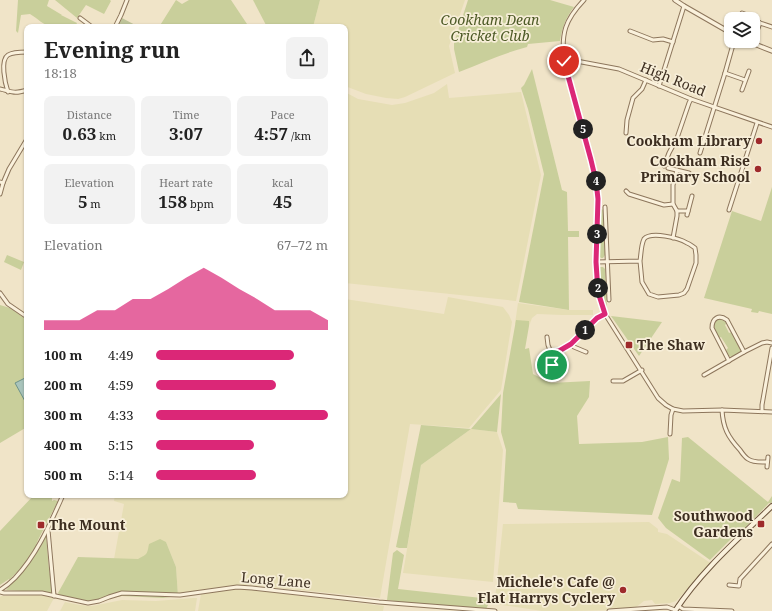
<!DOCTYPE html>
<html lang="en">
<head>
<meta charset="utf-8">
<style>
	body { margin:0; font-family:"Noto Serif",serif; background:#f2f2f2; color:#222; height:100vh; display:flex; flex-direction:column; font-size:15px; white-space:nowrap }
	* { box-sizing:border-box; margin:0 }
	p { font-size:13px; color:#767676 }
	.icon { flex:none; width:22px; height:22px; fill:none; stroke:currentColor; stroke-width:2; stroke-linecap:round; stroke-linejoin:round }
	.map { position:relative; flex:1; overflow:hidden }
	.details { position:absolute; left:24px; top:24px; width:324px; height:474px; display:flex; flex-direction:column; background:#fff; border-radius:8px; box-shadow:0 1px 3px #0004 }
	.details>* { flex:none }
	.tools { position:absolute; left:724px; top:12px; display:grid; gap:8px }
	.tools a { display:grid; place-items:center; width:36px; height:36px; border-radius:8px; background:#fff; box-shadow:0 1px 3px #0004; font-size:20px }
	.pin { position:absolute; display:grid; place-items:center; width:34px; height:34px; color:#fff; margin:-17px; border:2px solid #fff; border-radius:50%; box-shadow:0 1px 4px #0007 }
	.km { position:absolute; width:20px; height:20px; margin:-10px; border-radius:50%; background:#222; color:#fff; font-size:11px; line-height:20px; text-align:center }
	.round { display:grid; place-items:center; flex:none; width:42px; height:42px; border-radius:8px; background:#f2f2f2 }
	.head { display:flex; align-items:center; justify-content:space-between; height:68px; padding:0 20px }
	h1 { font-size:22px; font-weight:700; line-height:30px }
	.metrics { display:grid; grid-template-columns:repeat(3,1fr); gap:6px; height:68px; padding:4px 20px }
	.metrics div { display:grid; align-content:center; border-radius:8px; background:#f2f2f2; text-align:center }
	.metrics b { font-size:17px; font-weight:700 }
	.metrics small { font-size:11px; font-weight:400 }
	.metrics p { font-size:11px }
	.chart { height:112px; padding:8px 20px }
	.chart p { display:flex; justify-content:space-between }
	.chart svg { width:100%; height:72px; margin-top:4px; fill:#db2777; opacity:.7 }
	ul { padding:0 20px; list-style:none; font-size:13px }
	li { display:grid; grid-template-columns:64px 48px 1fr; align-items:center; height:30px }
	li i { height:10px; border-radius:5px; background:#db2777 }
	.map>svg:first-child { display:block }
</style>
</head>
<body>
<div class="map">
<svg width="772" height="611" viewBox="0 0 772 611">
	<rect width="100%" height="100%" fill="#f0e4c8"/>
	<g fill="#e6deb5">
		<polygon points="320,0 465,0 449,46 455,73 405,97 398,99 386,98 366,94 345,86 345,27 313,27"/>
		<polygon points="447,84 449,98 521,92 541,175 516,301 345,283 345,92 358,99 392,105 405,103 434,93"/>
		<polygon points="448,297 503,307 509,315 512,322 501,390 469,428 410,424 380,598 249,585 236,585 200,590 178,596 176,567 166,542 149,547 149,552 144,557 138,559 114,559 124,504 114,501 115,495 345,495 345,299 444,314"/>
		<polygon points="518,303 569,310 593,310 593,315 562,315 537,314 532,318 529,326 515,324"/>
		<polygon points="471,429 497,432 503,450 493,582 403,573 421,465"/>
		<polygon points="649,522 658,529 658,532 667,534 712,564 676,601 670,603 655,604 652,600 644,601 635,608 619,610 572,611 542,611 496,604 495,599 503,524"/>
		<polygon points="237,589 253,590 384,606 383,611 198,611 201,594"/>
		<polygon points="41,595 54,598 47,611 0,611 0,597 1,596"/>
		<polygon points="193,598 197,598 195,611 60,611 65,602 80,605 92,606 122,600 156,601"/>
	</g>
	<g fill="#c9cf9b">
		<path d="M18,0H49L47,6L62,15H61L77,23L75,27H58L54,25L53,27C44,26 37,18 30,14L21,15L18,33L16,31Z"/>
		<polygon points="55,0 110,0 111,1 104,14 86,5 77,18"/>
		<polygon points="176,0 182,4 189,0 231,0 247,24 247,27 159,27"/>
		<polygon points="253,0 320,0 313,27 267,27"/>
		<path d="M468,0H550L574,7C566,17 562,28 560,41L528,44L527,47C504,53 482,63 459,72L454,49V43Z"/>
		<polygon points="532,69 562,190 567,192 568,231 579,231 579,237 568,237 569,310 519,302 544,174 528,109 521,88 524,85"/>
		<polygon points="772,187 772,314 759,311 758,313 751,312 752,309 704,298 732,211 761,221"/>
		<polygon points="600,209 604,210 605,255 603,258 601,258 599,256"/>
		<polygon points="7,255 24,262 21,270 4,262"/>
		<polygon points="600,267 603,267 605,269 607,307 605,306 600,291 598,269"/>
		<polygon points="0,305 10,308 27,320 27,427 0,443"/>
		<polygon points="611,316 662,322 639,356"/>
		<path d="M720,318C724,319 725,320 727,323L725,325L729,333L732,332L742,349V351L732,357L729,356L726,350L728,348L721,337L719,338L713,327L714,322L716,319Z"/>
		<polygon points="516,320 529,321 529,326 525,349 529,348 533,374 551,383 590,381 589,397 577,416 579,444 642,442 668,437 669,459 652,515 518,509 516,503 503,502 506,450 501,432 503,393"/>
		<polygon points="501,394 497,432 471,429 421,465 407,548 399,548 396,547 421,425 471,429"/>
		<polygon points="688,437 768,502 772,496 772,502 771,503 769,503 741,532 739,531 710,560 666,528 658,518 672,479 680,482 682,438"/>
		<polygon points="34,495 50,495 52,496 52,501 54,500 58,501 38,540 33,553 24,565 9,580 9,579 0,585 0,531"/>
		<polygon points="46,535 49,569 53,592 52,593 6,590 35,554"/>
		<path d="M160,539L166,542L176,567L178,596L163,598L122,596L87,603L60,596L58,593L78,557L138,559C148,554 147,554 149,544Z"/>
		<polygon points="397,550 404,555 398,589 491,599 486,609 418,604 387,600 393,553"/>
	</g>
	<polygon fill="#bfc49a" points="122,18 139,27 116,27"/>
	<polygon fill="#a9c4bc" stroke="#6f938a" points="27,377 27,402 26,403 15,383"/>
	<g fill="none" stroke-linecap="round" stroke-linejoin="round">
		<defs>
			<g id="minor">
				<path d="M584,0C565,20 561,33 564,61L591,160L596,181L598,199L596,262L598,292L605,314L658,398L666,405L673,409L683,411L722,410L772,412"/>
				<polyline points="742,13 752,17 760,23 772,27"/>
				<polyline points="80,18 92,27"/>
				<polyline points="115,27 121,15 127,0"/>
				<polyline points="630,31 653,40 663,39 673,42"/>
				<polyline points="753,41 760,23"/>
				<polyline points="564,61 571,60 619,69 691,99 772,127"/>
				<polyline points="725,73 745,80"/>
				<polyline points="659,86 684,6"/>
				<path d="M0,89C13,92 14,94 27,90"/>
				<polyline points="742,90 749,71"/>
				<path d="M8,92C5,83 0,60 8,55C13,52 21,52 27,52"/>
				<polyline points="626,133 627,120 633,98 642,89 646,80"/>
				<polyline points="700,153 725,73 734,41"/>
				<polyline points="664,166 669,153 677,138 689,103 691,99"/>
				<polyline points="668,168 689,173"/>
				<polyline points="0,182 3,183 9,169 27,139"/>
				<polyline points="626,191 629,194 664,205 673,204"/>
				<polyline points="0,194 3,183"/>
				<polyline points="605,207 609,300"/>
				<polyline points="729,210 757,123"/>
				<polyline points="677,211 688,211"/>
				<polyline points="687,215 692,196"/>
				<polyline points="673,238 677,216 677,211 673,204 673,185 677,170"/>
				<path d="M596,262L640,261C641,255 641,245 644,239C651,231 679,238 687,243C690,244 692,246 695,248L696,255V263L687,289L684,293L679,295L658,297L649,294L642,282L640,261"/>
				<polyline points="0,293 8,304 27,317"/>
				<path d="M547,337L548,345L550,350C566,358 585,326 597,318C599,316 603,315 605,314"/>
				<polyline points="571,344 574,347 586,352"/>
				<polyline points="553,352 552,355 555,377"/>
				<path d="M729,361L712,328C712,318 719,314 727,320L744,352"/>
				<polyline points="704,375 744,352 762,343 767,342 772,343"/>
				<polyline points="613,381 623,381 642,370"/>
				<path d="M722,410C723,428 728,437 740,450C742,453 745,457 748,459C754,463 762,462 767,462"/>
				<polyline points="762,411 762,405 772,348"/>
				<polyline points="670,434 671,415 673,409"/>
				<polyline points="767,467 768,457"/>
				<polyline points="48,530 54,596"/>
				<polyline points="729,585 739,586 740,579 772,544"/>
				<path d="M0,590C5,587 10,583 15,578C37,555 50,524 63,495"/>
				<polyline points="0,592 4,593 42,593 88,603 99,601 109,597 122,593 180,595 237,587 252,588 379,602 495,611"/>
				<polyline points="678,606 683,609 732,611"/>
				<polyline points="609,611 667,607 675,610"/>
			</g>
			<g id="tertiary">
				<polyline points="675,0 684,6 731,33"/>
				<polyline points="747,41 772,51"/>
			</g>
			<path id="secondary" d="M675,611C701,571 738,539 772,506"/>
		</defs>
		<use href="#minor" stroke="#8d765c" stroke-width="5"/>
		<use href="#tertiary" stroke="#8d765c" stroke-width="5.5"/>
		<use href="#secondary" stroke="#6f573f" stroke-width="6"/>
		<use href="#minor" stroke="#faf1dc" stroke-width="3"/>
		<use href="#tertiary" stroke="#faf1dc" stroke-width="3.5"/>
		<use href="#secondary" stroke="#faf1dc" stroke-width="4"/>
	</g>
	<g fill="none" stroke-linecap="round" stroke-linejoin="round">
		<defs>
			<polyline id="route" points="552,365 552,355 553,352 559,351 571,344 597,318 605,314 598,292 596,262 598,199 596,181 591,160 564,61"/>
		</defs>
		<use href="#route" stroke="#fff" stroke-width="8"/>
		<use href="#route" stroke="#db2777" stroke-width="5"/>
	</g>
	<g fill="#9e2a2b" stroke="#f7eed8" stroke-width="1.5">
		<circle cx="759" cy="141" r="4"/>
		<circle cx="758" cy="169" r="4"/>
		<rect x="625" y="341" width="8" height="8" rx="2"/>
		<rect x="757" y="520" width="8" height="8" rx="2"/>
		<rect x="37" y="521" width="8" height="8" rx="2"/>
		<circle cx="623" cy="590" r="4"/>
	</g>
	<g text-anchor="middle" stroke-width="3.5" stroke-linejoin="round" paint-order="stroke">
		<g font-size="14" font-style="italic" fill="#4d5a26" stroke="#f7eed8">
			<text x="490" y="25">Cookham Dean<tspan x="490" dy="16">Cricket Club</tspan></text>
		</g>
		<g font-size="14" fill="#3d2e20" stroke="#f7eed8">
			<text transform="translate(673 79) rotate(22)" y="5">High Road</text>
			<text transform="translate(276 580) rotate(5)" y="5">Long Lane</text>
		</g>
		<g font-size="14" font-weight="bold" fill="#3d2e20" stroke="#f7eed8" text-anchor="end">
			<text x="751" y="146">Cookham Library</text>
			<text x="750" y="166">Cookham Rise<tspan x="750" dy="16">Primary School</tspan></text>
			<text x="637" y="350" text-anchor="start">The Shaw</text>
			<text x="753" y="521">Southwood<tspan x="753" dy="16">Gardens</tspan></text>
			<text x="49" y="530" text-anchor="start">The Mount</text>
			<text x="615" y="587">Michele's Cafe @<tspan x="615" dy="16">Flat Harrys Cyclery</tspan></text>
		</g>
	</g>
</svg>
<div class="tools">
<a><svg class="icon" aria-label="layers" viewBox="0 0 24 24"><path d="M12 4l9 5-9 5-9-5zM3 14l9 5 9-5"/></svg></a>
</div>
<div class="pin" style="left:552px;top:365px;background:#1e9e55"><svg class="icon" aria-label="arrive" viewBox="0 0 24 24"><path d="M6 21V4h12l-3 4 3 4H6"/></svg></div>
<div class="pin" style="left:564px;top:61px;background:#d93025"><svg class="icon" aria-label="check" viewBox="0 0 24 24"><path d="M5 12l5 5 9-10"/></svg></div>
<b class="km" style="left:585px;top:330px">1</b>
<b class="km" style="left:598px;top:288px">2</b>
<b class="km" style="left:597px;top:234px">3</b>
<b class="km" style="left:596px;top:181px">4</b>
<b class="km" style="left:583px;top:129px">5</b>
<section class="details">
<div class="head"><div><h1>Evening run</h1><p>18:18</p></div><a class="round"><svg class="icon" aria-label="share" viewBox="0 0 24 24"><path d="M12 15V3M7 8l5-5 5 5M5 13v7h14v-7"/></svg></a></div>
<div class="metrics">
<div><p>Distance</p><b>0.63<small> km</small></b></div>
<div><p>Time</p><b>3:07</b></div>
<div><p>Pace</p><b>4:57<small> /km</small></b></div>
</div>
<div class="metrics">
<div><p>Elevation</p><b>5<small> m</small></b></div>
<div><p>Heart rate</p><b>158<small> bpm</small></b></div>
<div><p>kcal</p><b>45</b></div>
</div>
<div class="chart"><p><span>Elevation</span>67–72 m</p>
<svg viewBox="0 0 160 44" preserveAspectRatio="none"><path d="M0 44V38L10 38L20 38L30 32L40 32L50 25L60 25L70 19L80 12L90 6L100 12L110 19L120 25L130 32L140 32L150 32L160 38V44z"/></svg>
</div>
<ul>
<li><b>100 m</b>4:49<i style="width:80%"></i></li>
<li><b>200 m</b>4:59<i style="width:70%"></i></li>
<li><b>300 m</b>4:33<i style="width:100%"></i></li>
<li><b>400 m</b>5:15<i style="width:57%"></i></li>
<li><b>500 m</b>5:14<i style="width:58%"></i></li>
</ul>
</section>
</div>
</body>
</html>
